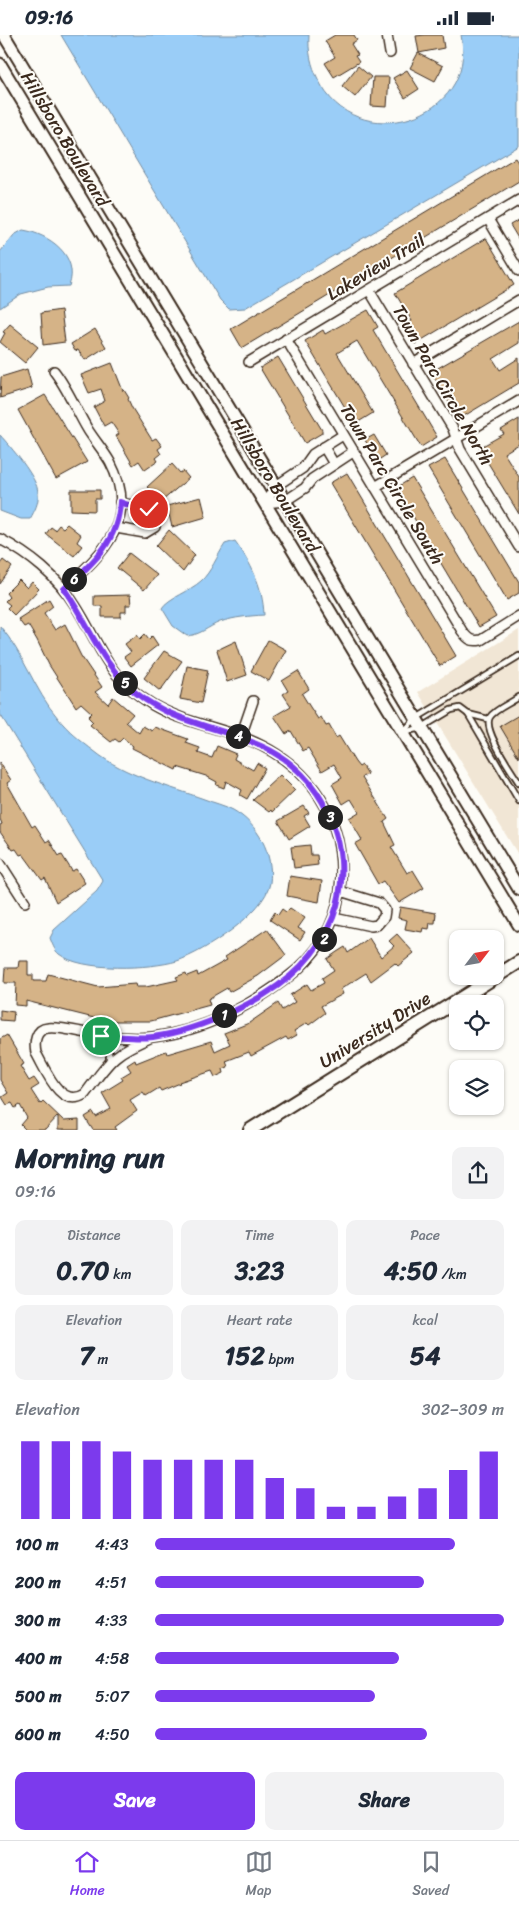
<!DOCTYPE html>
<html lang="en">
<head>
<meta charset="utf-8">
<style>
	body { margin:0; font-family:Sriracha,sans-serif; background:#f2f2f3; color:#1f2937; height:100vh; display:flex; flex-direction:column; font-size:19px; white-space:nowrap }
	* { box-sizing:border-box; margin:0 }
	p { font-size:16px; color:#747a83 }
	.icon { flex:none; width:28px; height:28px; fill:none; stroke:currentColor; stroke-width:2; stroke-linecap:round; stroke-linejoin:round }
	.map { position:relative; height:1095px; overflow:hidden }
	.details { display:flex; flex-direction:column; background:#fff; flex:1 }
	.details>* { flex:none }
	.needle { width:32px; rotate:59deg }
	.buttons { position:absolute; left:449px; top:895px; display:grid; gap:10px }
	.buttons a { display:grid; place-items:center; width:55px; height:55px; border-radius:10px; background:#fff; box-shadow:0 1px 4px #0004; font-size:25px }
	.pin { position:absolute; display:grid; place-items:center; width:42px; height:42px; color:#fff; margin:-21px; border:2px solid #fff; border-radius:50%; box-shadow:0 1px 5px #0007 }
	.km { position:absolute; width:25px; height:25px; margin:-12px; border-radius:50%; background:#222; color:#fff; font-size:14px; line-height:25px; text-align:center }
	.round { display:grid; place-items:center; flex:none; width:52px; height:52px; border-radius:10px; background:#f2f2f3 }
	.summary { display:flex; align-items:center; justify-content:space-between; height:85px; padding:0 15px }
	h1 { font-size:28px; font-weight:700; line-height:38px }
	.figures { display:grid; grid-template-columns:repeat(3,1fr); gap:8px; height:85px; padding:5px 15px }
	.figures div { display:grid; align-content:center; border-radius:10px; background:#f2f2f3; text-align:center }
	.figures b { font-size:25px; font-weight:700 }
	.figures small { font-size:14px; font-weight:400 }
	.figures p { font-size:14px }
	.chart { height:140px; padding:10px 15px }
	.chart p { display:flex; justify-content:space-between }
	.chart svg { width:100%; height:90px; margin-top:5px; stroke:#7c3aed; stroke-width:6 }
	.action { display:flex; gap:10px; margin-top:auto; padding:10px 15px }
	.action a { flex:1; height:58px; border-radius:10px; background:#7c3aed; color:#fff; font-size:20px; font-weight:700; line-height:58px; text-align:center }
	.action a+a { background:#f2f2f3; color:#1f2937 }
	ul { padding:0 15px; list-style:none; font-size:16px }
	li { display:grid; grid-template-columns:80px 60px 1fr; align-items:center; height:38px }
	li i { height:12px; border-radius:6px; background:#7c3aed }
	.status { display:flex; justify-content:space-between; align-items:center; height:35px; padding:0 25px; background:#fff; direction:ltr }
	.status svg { height:14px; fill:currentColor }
	.tab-bar { display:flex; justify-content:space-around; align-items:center; height:70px; border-top:1px solid #e0e1e3; background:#fff; font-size:14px; color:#747a83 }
	.tab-bar a { display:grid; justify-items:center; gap:2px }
	.tab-bar .on { color:#7c3aed }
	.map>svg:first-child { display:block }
</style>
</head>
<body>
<div class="status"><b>09:16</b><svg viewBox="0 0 49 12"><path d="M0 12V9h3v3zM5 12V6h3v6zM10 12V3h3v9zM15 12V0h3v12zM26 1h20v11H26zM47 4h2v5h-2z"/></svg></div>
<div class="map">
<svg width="519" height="1095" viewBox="0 0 519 1095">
	<rect width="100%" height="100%" fill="#fdfcf7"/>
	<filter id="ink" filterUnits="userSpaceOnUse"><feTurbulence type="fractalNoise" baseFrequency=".02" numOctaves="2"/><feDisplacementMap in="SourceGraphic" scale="10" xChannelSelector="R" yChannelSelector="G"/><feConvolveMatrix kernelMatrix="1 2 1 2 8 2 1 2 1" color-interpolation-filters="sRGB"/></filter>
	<g filter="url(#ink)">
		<polygon fill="#f1e6d5" points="519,595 519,821 418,657"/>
		<g fill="#9acdf7" stroke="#748ca0">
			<path d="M61,0H309C308,16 311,30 318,44C355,123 479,84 461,0H519V111L245,273L229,274L220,265Z"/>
			<path d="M23,195C49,199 80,221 69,251L48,252L21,259L0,273V217L14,200Z"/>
			<path d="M0,400C10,411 38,443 38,458C39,468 35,475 30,484H21L0,476Z"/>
			<path d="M235,506C251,528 263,552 264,580C249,581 235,582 220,587C208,592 200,600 187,601L173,591L162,573C168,563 190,556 201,546C211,537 217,521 225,509Z"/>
			<path d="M0,591C24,619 34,655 58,683C67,695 82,707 94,716C125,741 168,751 204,764C214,768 224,770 233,775C258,789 274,819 270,848C265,878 204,917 177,926C150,934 82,937 59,919C54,915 52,908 50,903L54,895L97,856L103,846L0,679Z"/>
		</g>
		<g fill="#d5b387" stroke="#3b2a1e">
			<polygon points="335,0 354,0 357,5 351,9 358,20 355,21 359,27 334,42 325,28 335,22 325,6"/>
			<polygon points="425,0 442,0 444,13 419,18 416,1"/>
			<polygon points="418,18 443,31 435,46 410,33"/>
			<polygon points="358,31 371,42 355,62 342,51"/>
			<polygon points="407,35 419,54 405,63 393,43"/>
			<polygon points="373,42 389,42 387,72 371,71"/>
			<polygon points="515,123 519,129 519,146 242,313 231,294"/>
			<polygon points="519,185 519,205 510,190"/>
			<polygon points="486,203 514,250 415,309 404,291 412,286 395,258"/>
			<polygon points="61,275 65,307 43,310 41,278"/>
			<polygon points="368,275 378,292 373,295 437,402 421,412 357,306 337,318 373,378 355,389 305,306 323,295 325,299"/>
			<polygon points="519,286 519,308 493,324 500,335 519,323 519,348 459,384 431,337"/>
			<polygon points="10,289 38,312 25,328 0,307 5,298 3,297"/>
			<polygon points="95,294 106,312 85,325 78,315 75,316 71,309"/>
			<polygon points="278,322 322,395 322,398 305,408 260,333"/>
			<polygon points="112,328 123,356 124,355 129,363 128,364 132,373 152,405 156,403 162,411 158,414 161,419 156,423 158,426 145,435 139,426 133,430 116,401 119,399 111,387 104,391 94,372 105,366 101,354 89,358 81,340"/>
			<polygon points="27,334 32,353 0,363 1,342"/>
			<polygon points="45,360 87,427 56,444 18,375"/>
			<polygon points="519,384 519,409 504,418 519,442 519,479 479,413 504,399 501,395"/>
			<polygon points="374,400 386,420 377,426 365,405"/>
			<polygon points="445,424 519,547 519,558 507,565 428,433"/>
			<polygon points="172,429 180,438 183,436 189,443 162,466 147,452"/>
			<polygon points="347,438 456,621 440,631 330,448"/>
			<polygon points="412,443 496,582 479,592 396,453"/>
			<polygon points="71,455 100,455 100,464 95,464 95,476 71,475"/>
			<polygon points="201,462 206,482 172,492 167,471"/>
			<polygon points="67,489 81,500 77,507 82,511 74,521 46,499 51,492 55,495 59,490 63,493"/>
			<polygon points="169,495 195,520 183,537 156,511"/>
			<polygon points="129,518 157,540 144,555 117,533"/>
			<polygon points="3,525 12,532 0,549 0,529"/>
			<polygon points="19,545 27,553 32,547 39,554 14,580 7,573 10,570 5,566 9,562 6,558"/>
			<polygon points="130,560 131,570 126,570 126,577 121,577 121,582 102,582 102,571 94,571 94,561"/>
			<polygon points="49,564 53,571 44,578 55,595 65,589 81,621 102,652 95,657 108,669 113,662 133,679 126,687 139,698 143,691 152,696 155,692 188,704 186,708 200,713 198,718 212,723 217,711 236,719 234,724 253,735 257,728 265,733 247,764 240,760 242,755 226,746 224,753 216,750 217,747 206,741 177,732 176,735 132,713 133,711 123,703 119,707 115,704 111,707 90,690 93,687 88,682 92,678 81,668 76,672 49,630 37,605 28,590 24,592 18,584"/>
			<polygon points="145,599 149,604 152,601 158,610 131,631 124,622 131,617 125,609 137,600 140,604"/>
			<polygon points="268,605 286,615 269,646 251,636"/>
			<polygon points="236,606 247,640 227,647 217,615"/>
			<polygon points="164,616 182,626 160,656 144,643"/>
			<polygon points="187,631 208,635 201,668 180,664"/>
			<polygon points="298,636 309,654 302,659 310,672 318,684 321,682 326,691 329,690 336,703 339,701 355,727 359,732 362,730 368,739 362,742 388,784 384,787 395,810 391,812 407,838 413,835 424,853 399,868 383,846 378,849 355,809 362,805 349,783 359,777 351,764 343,769 332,749 342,743 334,729 322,736 308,713 303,716 291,696 286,699 274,681 291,671 283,659 288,656 282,646"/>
			<polygon points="519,680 519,723 500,691"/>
			<polygon points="0,728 11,745 7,748 32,792 35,790 46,807 49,805 59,821 62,820 72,836 76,834 85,848 56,867 45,843 42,845 23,819 20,820 16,814 13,815 0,797 0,790 2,789 0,784"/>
			<polygon points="280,740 295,755 272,777 271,775 269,777 253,765"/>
			<polygon points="304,771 309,778 304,781 310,791 289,804 278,786"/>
			<polygon points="310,810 311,820 317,820 318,830 294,833 291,812"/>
			<polygon points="290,841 322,846 319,867 287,861"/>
			<polygon points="400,872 436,878 435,888 430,888 429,894 423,893 422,897 405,894 407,885 398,883"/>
			<polygon points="290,873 305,883 298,893 305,897 300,905 270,885 275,877 278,880 282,874 286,877"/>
			<polygon points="267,894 286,920 258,941 229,957 227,953 208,964 210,970 151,986 106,986 26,966 26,971 15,970 16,948 4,948 5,933 18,933 19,926 28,926 28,940 33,940 33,946 46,946 48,939 98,952 135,949 136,952 146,952 178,945 176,942 186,938 187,941 197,937 198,941 227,925 225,922"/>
			<polygon points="397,899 414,918 398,931 395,928 371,946 366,938 341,954 343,959 321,971 325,978 309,990 307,988 294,996 297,1000 288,1005 286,1002 251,1021 249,1017 226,1026 228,1032 223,1034 224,1038 215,1042 212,1036 179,1047 180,1048 161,1056 159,1053 146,1061 143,1057 130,1065 137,1076 115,1092 117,1095 93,1095 89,1089 85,1082 93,1077 96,1082 111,1074 102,1058 123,1045 121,1042 131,1036 127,1030 135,1025 136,1028 166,1016 167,1019 211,1006 215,1016 230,1009 224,998 249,988 278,968 282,975 295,967 290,960 307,949 311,955 324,948 322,943 334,935 327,924 337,917 345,912 348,918 369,903 381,922 394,911 389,906"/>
			<polygon points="0,975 14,977 13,986 0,985"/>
			<polygon points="7,1000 24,1029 20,1031 29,1046 34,1043 39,1050 31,1055 40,1069 43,1066 64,1086 79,1085 79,1095 58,1095 58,1081 45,1095 26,1095 21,1090 27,1083 20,1070 15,1073 12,1068 7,1070 2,1062 8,1058 0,1045 0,1004"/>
		</g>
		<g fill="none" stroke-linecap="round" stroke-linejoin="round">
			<defs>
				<g id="service">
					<path d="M519,662C511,668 495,674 490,682C482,695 512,736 519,748"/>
					<polyline points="468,679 488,684"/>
					<polyline points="403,697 421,693 451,675 460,673 468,679 519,766"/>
					<polyline points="403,697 415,684 519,621"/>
					<polyline points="101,1001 109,1014 109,1025"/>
				</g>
				<g id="minor">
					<polyline points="387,0 390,18"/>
					<polyline points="488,184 519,236"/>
					<polyline points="369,255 453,394 460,414 519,512"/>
					<path d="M286,304L462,596C468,604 471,607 481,605L519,581"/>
					<polyline points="249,327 519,165"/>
					<polyline points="413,329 519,265"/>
					<path d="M54,336C68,354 76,375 88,395C95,406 103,415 110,427C140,484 104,518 64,553"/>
					<polyline points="324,412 334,429"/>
					<polyline points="375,452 519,366"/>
					<polyline points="265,468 276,451 303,433 313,419 343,400"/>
					<polyline points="265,468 285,466 305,453 312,444 353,417"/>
					<path d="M116,493L145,498L155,492C159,470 136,473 120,467"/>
					<path d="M0,504C29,519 58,542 75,570C102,612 105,641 153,670C179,685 210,691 239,701C302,723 343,774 341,842C340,879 324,911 297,935C257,968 205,996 153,1002C138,1004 122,1002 107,1001C91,1000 60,991 48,993C35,994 34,1008 36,1018C46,1035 60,1075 85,1059C110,1026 111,1019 152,1002"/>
					<polyline points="241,701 253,666"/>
					<polyline points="0,828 25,867"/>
					<polyline points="334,883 371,891 377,890 384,882 385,875 379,868 340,856"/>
				</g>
				<g id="tertiary">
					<polyline points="4,0 519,854"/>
					<polyline points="0,29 519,890"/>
				</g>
				<polyline id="secondary" points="250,1095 519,927"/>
			</defs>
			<use href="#service" stroke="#3b2a1e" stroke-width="8"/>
			<use href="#minor" stroke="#3b2a1e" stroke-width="12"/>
			<use href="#tertiary" stroke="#3b2a1e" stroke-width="15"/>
			<use href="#secondary" stroke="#3b2a1e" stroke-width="16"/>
			<use href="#service" stroke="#fdfcf7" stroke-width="4.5"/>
			<use href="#minor" stroke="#fdfcf7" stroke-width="9"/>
			<use href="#tertiary" stroke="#fdfcf7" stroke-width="11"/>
			<use href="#secondary" stroke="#fdfcf7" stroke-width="12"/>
		</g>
	</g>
	<g fill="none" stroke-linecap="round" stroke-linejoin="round" filter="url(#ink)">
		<defs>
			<path id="route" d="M101,1001C118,1001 137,1004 153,1002C201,995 268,965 301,931C330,900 344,868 341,825C339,801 331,779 317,758C271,689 194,704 136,658C101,630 89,589 64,554C92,529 118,507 120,467L134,472L149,474"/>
		</defs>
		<use href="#route" stroke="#fff" stroke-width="10"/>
		<use href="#route" stroke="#7c3aed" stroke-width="6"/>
	</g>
	<g text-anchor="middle" stroke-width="4" stroke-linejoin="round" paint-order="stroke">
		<g font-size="18" fill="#3b2a1e" stroke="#fdfcf7">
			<text transform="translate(65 104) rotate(59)" y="6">Hillsboro Boulevard</text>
			<text transform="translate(376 232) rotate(-31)" y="6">Lakeview Trail</text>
			<text transform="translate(443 350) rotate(60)" y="6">Town Parc Circle North</text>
			<text transform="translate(392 449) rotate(59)" y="6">Town Parc Circle South</text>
			<text transform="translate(275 450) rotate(59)" y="6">Hillsboro Boulevard</text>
			<text transform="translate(375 995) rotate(-32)" y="6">University Drive</text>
		</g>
	</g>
</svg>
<div class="buttons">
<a><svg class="needle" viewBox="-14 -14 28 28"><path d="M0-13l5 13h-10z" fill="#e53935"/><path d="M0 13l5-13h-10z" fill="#747a83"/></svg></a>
<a><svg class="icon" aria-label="locate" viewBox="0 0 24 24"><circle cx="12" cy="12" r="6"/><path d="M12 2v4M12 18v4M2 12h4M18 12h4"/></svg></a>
<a><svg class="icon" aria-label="layers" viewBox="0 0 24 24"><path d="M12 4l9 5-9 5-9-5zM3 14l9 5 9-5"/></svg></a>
</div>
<div class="pin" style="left:101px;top:1001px;background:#1e9e55"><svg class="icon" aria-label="arrive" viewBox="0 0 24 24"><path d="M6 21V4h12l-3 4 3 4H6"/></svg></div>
<div class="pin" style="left:149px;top:474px;background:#d93025"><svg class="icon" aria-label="check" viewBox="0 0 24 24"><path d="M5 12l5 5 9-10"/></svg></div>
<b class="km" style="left:224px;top:980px">1</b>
<b class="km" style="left:324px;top:904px">2</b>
<b class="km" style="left:330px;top:782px">3</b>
<b class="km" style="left:238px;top:701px">4</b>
<b class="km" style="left:125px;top:648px">5</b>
<b class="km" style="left:74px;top:544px">6</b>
</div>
<section class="details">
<div class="summary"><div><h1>Morning run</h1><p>09:16</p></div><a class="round"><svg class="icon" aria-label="share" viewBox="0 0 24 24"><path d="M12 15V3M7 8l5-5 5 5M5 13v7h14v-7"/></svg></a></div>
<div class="figures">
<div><p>Distance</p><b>0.70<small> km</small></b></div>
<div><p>Time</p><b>3:23</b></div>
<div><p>Pace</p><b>4:50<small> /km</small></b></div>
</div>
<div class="figures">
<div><p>Elevation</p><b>7<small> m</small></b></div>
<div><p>Heart rate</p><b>152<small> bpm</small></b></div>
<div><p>kcal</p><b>54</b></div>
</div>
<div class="chart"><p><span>Elevation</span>302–309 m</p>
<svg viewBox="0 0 160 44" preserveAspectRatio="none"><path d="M5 44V6M15 44V6M25 44V6M35 44V11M45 44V15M55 44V15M65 44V15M75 44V15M85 44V24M95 44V29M105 44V38M115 44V38M125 44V33M135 44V29M145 44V20M155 44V11"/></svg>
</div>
<ul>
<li><b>100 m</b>4:43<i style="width:86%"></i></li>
<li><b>200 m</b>4:51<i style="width:77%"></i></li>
<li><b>300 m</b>4:33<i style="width:100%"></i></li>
<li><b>400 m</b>4:58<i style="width:70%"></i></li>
<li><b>500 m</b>5:07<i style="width:63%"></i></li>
<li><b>600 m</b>4:50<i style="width:78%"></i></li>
</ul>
<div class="action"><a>Save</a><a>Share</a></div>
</section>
<nav class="tab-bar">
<a class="on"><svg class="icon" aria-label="home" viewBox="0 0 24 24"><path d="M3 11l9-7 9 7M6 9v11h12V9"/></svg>Home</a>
<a><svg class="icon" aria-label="map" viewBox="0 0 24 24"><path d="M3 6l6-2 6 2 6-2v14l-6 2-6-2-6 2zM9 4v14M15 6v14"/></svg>Map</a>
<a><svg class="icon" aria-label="saved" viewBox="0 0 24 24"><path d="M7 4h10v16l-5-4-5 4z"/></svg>Saved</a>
</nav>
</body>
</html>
